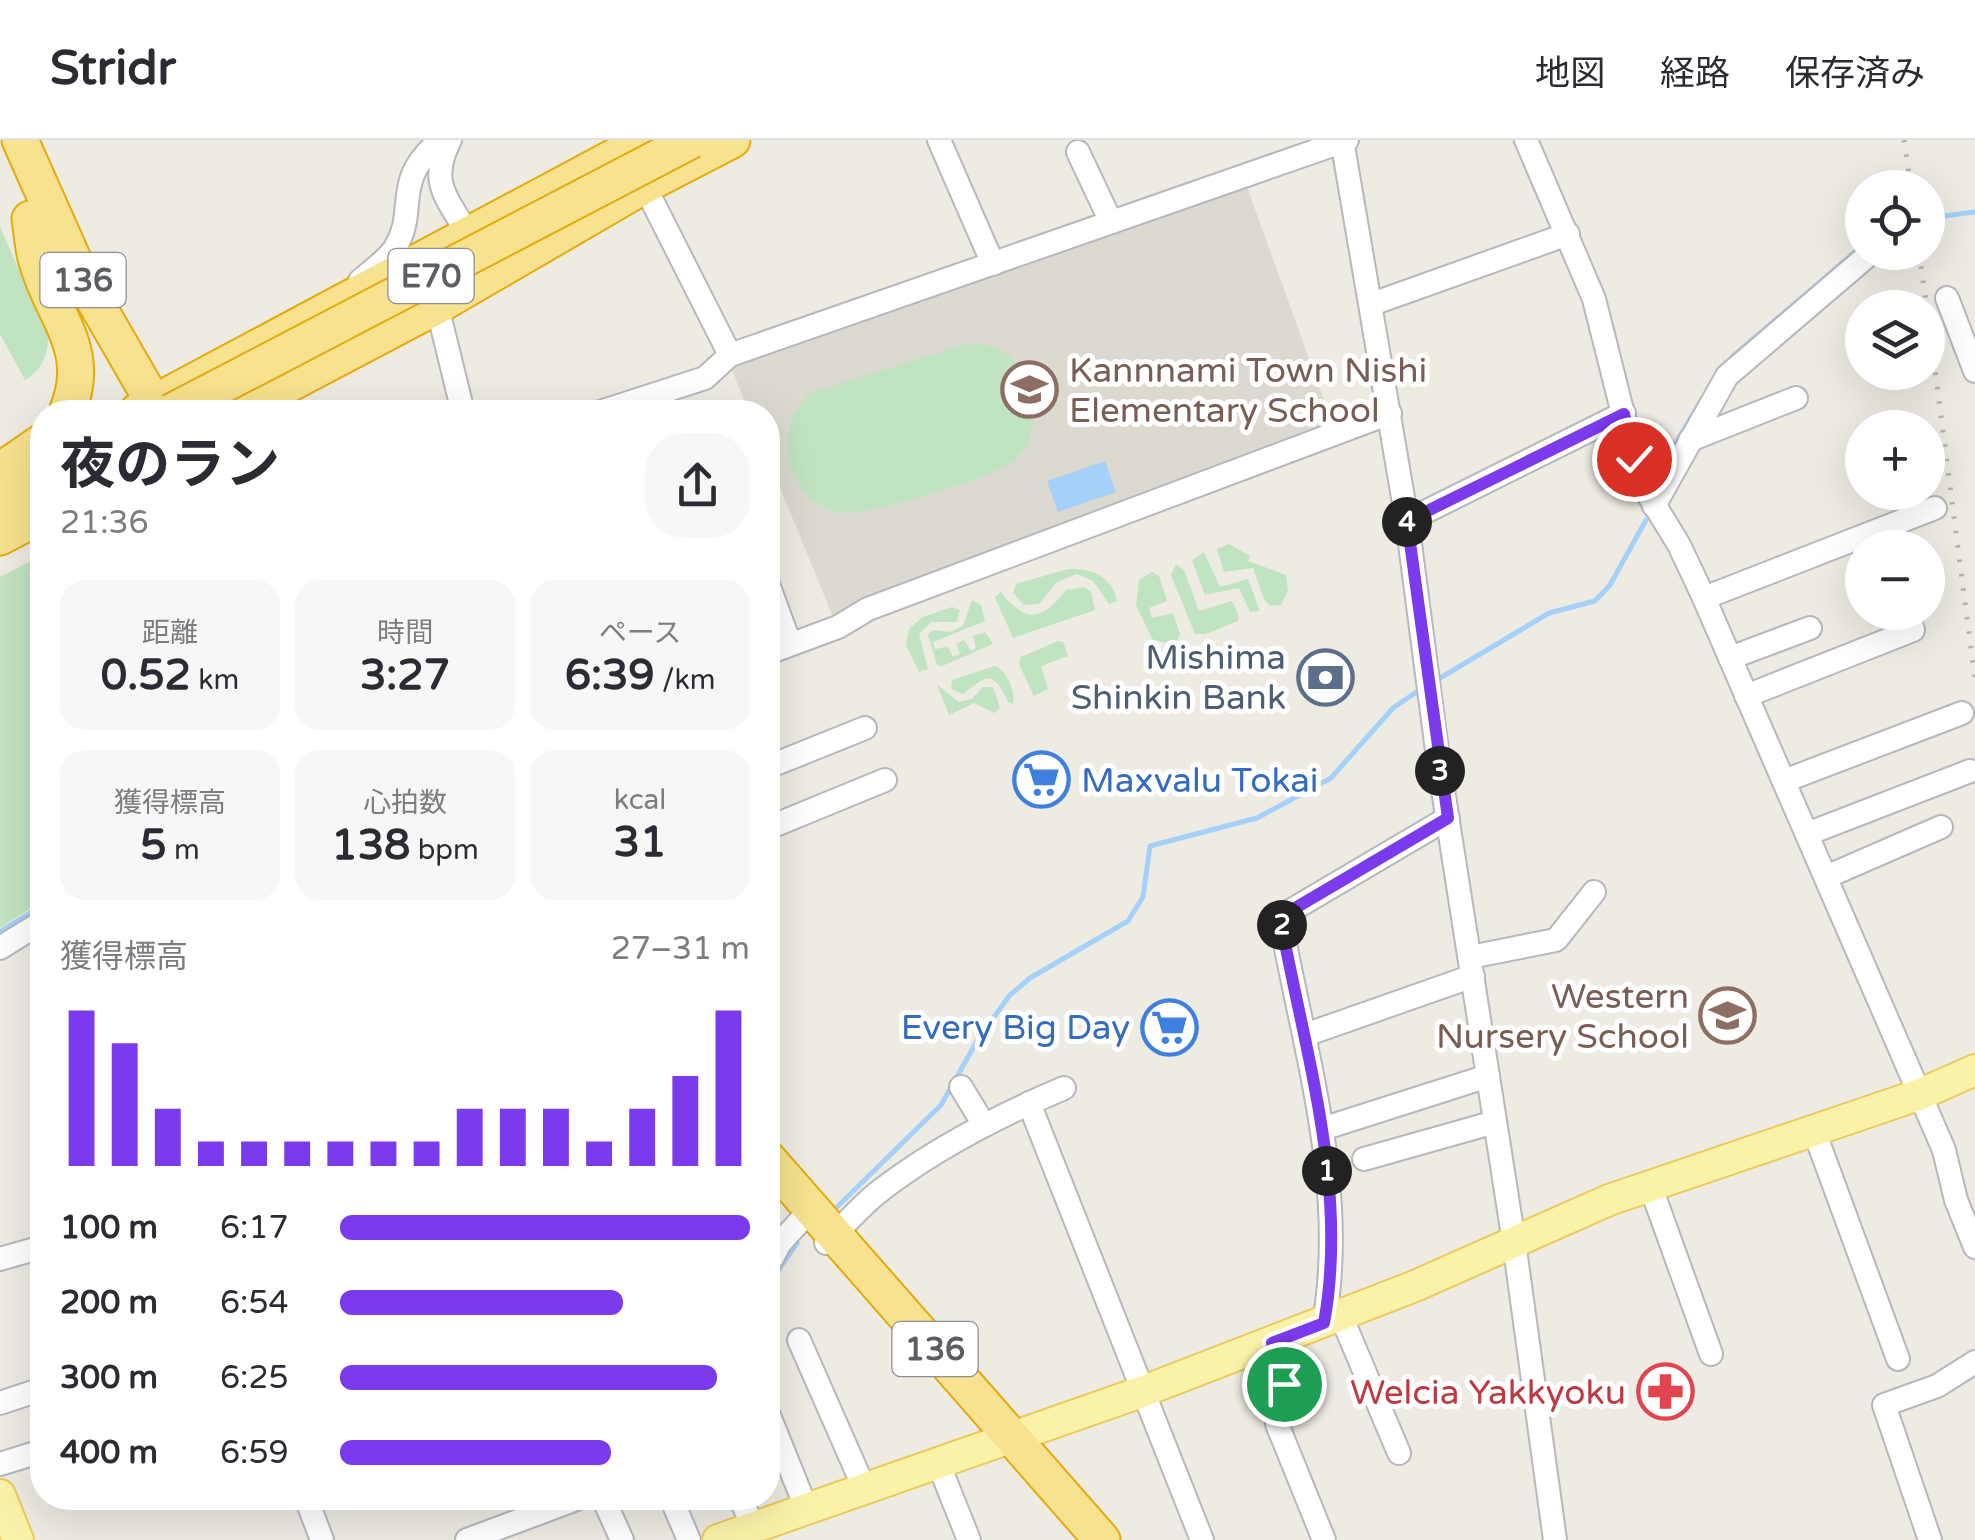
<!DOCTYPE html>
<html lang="ja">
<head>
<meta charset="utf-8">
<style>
	body { margin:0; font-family:"Varela Round","Noto Sans JP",sans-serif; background:#f7f7f7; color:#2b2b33; height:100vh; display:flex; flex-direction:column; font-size:38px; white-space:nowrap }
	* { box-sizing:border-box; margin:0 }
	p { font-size:32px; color:#7c7c81 }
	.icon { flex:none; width:55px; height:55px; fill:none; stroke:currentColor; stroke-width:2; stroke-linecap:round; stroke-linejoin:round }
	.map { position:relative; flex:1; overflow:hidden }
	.panel { position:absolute; left:30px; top:260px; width:750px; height:1110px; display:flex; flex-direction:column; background:#fff; border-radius:40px; box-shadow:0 10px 40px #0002 }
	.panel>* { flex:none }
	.controls { position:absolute; left:1845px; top:30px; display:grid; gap:20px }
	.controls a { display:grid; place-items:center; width:100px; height:100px; border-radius:50%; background:#fff; box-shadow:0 10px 40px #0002; font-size:50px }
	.pin { position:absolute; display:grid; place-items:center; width:85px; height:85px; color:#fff; margin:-42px; border:5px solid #fff; border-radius:50%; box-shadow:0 2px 10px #0007 }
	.km { position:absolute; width:50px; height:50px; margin:-25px; border-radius:50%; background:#222; color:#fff; font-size:28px; line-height:50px; text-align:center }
	.round { display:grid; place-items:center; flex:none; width:105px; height:105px; border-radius:40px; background:#f7f7f7 }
	.head { display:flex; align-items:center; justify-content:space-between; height:170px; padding:0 30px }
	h1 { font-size:55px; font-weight:700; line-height:75px }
	.metrics { display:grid; grid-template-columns:repeat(3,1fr); gap:15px; height:170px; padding:10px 30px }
	.metrics div { display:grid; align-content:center; border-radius:25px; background:#f7f7f7; text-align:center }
	.metrics b { font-size:42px; font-weight:700 }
	.metrics small { font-size:28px; font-weight:400 }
	.metrics p { font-size:28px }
	.chart { height:280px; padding:20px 30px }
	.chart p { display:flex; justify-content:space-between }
	.chart svg { width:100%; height:180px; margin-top:10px; stroke:#7c3aed; stroke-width:6 }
	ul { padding:0 30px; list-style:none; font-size:32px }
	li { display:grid; grid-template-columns:160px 120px 1fr; align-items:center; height:75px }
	li i { height:25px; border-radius:12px; background:#7c3aed }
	header { display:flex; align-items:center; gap:60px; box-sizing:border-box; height:140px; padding:0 50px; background:#fff; border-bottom:2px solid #e1e1e2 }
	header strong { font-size:48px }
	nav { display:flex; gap:55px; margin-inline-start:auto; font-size:35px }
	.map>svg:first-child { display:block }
</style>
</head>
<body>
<header>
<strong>Stridr</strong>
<nav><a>地図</a><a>経路</a><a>保存済み</a></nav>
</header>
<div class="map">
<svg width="1975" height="1400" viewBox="0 0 1975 1400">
	<rect width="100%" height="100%" fill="#edebe2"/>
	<polygon fill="#dcdad0" points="1246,44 1334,288 850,466 833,477 768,318 768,272 749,272 731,228 734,220"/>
	<g fill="#c0e3c1">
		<path d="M0,87L48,196C49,214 41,231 25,240L0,194Z"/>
		<path d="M965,204C1027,198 1056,274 1017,318C1001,336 866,376 842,373C821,369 804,357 795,337C780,306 787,277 810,253Z"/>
		<polygon points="1229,404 1250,416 1248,421 1286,435 1288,451 1281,465 1270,466 1264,459 1253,428 1224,432 1217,409"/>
		<polygon points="1204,412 1220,447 1248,439 1260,471 1250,472 1239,448 1205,455 1192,420"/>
		<polygon points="42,415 42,769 29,769 0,788 0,437"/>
		<polygon points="1176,424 1184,430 1199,471 1232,461 1238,473 1238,481 1206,494 1195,494 1171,435"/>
		<path d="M1068,429C1091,429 1112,435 1117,461L1109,464L1093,441L1077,434L1057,442L1039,464L1024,465L1013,453L1016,444Z"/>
		<polygon points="1152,432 1159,436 1167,461 1149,468 1152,478 1173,473 1180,494 1175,506 1152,499 1136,465 1139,440"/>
		<path d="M1084,447L1091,452L1095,470L1013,498L995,457L1001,452C1026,485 1043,480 1066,450Z"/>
		<polygon points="972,460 981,465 985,481 933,502 935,509 948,507 953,517 960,514 956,504 964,500 971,511 976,508 973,496 985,492 993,504 942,526 937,525 928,495 933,490 950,492 963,486"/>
		<polygon points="952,467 960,470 957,482 931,482 919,494 928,529 919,532 906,505 909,489 923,477"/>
		<polygon points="1058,501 1063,502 1068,516 1041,526 1048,549 1034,556 1019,524 1021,517"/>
		<path d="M995,526C1007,531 1016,552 1013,564L1008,562C993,528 986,536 963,554L951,549L952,540Z"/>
		<polygon points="937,545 959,562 972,559 983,547 993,547 1000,568 994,573 974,563 949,575"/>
	</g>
	<polygon fill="#a4d0fa" points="1105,321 1116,352 1058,372 1047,341"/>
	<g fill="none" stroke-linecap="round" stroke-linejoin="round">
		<g stroke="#a4d0fa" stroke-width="5">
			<polyline points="1928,78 1975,72"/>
			<polyline points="1732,217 1856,111"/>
			<polyline points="1659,331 1702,259"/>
			<polyline points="1435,541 1549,473 1595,461 1610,445 1646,380"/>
			<polyline points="0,792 30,773 40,775"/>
			<polyline points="837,1067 941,965 977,901 1009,856 1030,838 1128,781 1143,757 1150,706 1257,678 1331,638 1393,568 1421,549"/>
			<polyline points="768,1160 777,1132 797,1103"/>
		</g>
		<defs>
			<g id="minor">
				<path d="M450,0C428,43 447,57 469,96"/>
				<polyline points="939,0 993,124"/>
				<polyline points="1342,0 1407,381 1438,618 1514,1102 1555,1400"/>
				<polyline points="1526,0 1594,159 1640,341 1679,405 1704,458 1944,1010 1956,1060 1975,1107"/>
				<polyline points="1078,12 1111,82"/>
				<polyline points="638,33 730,215"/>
				<path d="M360,141C371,131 387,120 395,108C419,69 390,41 441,0"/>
				<polyline points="1947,158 1975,231"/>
				<polyline points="1372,164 1568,94"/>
				<polyline points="437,166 463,272"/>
				<polyline points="600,272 705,238 730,215 1347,0"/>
				<polyline points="1690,300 1796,258"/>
				<polyline points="1654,366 1727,236 1872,112"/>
				<polyline points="1407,381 1624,273"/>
				<polyline points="768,444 790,504"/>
				<polyline points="1704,458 1935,368"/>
				<polyline points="768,513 838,487 868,469 1390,273"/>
				<polyline points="1730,518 1810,488"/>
				<polyline points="1746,556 1913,490 1907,472"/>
				<polyline points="768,627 865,588"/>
				<polyline points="1784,641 1962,573"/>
				<polyline points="768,688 885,640"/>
				<polyline points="1807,694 1970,631"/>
				<polyline points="1826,737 1941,687"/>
				<polyline points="0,808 42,782"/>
				<polyline points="1470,817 1556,800 1594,752"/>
				<polyline points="1305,895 1473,836"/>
				<polyline points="961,947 984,985"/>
				<polyline points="1029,963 1202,1400"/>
				<polyline points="1813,988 1898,1219"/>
				<polyline points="1322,989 1488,936"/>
				<polyline points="1364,1019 1495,982"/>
				<polyline points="1650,1045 1711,1214"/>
				<path d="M826,1103C843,1087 858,1069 876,1054C932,1010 998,976 1064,948"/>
				<polyline points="0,1119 42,1107"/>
				<polyline points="768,1126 780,1103 801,1080"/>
				<polyline points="1341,1176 1399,1313"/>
				<path d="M1324,1183C1348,1046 1304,911 1280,777L1448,678"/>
				<polyline points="799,1200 865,1350"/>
				<polyline points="1272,1203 1285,1243 1277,1284 1324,1400"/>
				<polyline points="0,1263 42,1249"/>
				<polyline points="768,1273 807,1370"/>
				<polyline points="0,1324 42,1311"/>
				<polyline points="939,1325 969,1400"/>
				<polyline points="306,1358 322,1400"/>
				<polyline points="603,1358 622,1400"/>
				<polyline points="671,1358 689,1400"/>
				<polyline points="740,1358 754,1388"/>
				<polyline points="467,1400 579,1358"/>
				<polyline points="1930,1400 1884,1265 1937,1246 1975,1222"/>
			</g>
			<g id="major">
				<polyline points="0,1355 18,1400"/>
				<polyline points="718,1400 1144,1251 1415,1146 1609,1060 1921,954 1975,930"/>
			</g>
			<g id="highway">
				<polyline points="20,0 81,137 159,272"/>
				<path d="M30,79C32,92 33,106 36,118C51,176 94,208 67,272"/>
				<polyline points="137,272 646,0"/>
				<polyline points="236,272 437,166 645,45 732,0"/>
				<polyline points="0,331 42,302"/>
				<polyline points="0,365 42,341"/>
				<polyline points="0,397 42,375"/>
				<polyline points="768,1019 1102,1400"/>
			</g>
		</defs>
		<use href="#minor" stroke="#b5b8bc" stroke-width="26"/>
		<use href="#major" stroke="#eaca5e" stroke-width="34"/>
		<use href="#highway" stroke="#e3ab0c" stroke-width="39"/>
		<use href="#minor" stroke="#fff" stroke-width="22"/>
		<use href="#major" stroke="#fbf2a9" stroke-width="30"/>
		<use href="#highway" stroke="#f7e28f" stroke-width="35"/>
		<g stroke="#b3b4b4" stroke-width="5" stroke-dasharray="2.5 12" stroke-linecap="butt">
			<polyline points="1904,0 1911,48"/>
			<polyline points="1919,112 1927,168"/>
			<polyline points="1928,175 1975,540"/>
		</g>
		<defs>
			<polyline id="highway-bridge" points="171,272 692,0"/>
		</defs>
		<use href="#highway-bridge" stroke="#e3ab0c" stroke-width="39" stroke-linecap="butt"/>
		<use href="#highway-bridge" stroke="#f7e28f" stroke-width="35"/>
	</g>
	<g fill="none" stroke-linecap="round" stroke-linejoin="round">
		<defs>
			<path id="route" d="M1284,1244L1272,1203L1324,1183C1349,1047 1304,910 1280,777L1448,678L1407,381L1624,274L1634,319"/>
		</defs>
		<use href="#route" stroke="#fff" stroke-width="20"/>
		<use href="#route" stroke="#7c3aed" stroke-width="12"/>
	</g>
	<defs>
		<symbol id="school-ring" viewBox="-11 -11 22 22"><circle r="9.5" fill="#fff" stroke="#8d6e63" stroke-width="1.5"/><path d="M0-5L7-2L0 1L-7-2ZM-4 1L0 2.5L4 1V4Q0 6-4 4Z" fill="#8d6e63"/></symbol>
		<symbol id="bank-ring" viewBox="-11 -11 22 22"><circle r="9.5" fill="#fff" stroke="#5c6f8a" stroke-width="1.5"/><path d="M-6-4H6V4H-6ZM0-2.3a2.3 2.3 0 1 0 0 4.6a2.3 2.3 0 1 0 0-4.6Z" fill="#5c6f8a"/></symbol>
		<symbol id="supermarket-ring" viewBox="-11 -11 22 22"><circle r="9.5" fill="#fff" stroke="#3f7fe0" stroke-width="1.5"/><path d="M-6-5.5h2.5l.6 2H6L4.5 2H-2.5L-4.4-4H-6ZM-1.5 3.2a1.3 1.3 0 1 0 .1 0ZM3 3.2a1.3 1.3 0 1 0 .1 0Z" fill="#3f7fe0"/></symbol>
		<symbol id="pharmacy-ring" viewBox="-11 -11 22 22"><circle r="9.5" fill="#fff" stroke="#e0444e" stroke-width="1.5"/><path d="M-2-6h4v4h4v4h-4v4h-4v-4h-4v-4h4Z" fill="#e0444e"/></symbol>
	</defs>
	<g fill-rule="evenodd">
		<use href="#school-ring" x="998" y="218" width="63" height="63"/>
		<use href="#bank-ring" x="1294" y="506" width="63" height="63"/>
		<use href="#supermarket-ring" x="1010" y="608" width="63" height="63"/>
		<use href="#school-ring" x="1696" y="844" width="63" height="63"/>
		<use href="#supermarket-ring" x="1138" y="856" width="63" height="63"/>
		<use href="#pharmacy-ring" x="1634" y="1220" width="63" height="63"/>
	</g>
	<g text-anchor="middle" stroke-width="10" stroke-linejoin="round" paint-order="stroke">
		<g fill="#fff" stroke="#8c8e91" stroke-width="2.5">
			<rect x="388.5" y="109" width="85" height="54" rx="8"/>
			<rect x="40.5" y="113" width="85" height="54" rx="8"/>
			<rect x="892.5" y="1182" width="85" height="54" rx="8"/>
		</g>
		<g font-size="32" font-weight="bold" fill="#5b5e62">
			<text x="431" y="147">E70</text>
			<text x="83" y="151">136</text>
			<text x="935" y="1220">136</text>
		</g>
		<g font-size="35" fill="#785e54" stroke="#fff" text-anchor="start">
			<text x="1069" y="242">Kannnami Town Nishi<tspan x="1069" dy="40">Elementary School</tspan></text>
			<text x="1689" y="868" text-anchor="end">Western<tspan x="1689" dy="40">Nursery School</tspan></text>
		</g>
		<g font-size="35" fill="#4e5e75" stroke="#fff" text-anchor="end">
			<text x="1286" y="529">Mishima<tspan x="1286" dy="40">Shinkin Bank</tspan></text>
		</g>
		<g font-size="35" fill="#366cbe" stroke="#fff" text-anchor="start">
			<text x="1081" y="652">Maxvalu Tokai</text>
			<text x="1130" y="899" text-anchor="end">Every Big Day</text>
		</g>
		<g font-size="35" fill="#be3a42" stroke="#fff" text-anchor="end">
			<text x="1626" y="1264">Welcia Yakkyoku</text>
		</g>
	</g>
</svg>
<div class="controls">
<a><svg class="icon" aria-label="locate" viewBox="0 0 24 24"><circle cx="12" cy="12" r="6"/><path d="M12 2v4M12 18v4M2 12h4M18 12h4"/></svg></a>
<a><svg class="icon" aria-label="layers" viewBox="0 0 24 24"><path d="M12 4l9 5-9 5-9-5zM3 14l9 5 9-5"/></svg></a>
<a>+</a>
<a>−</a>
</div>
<div class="pin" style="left:1284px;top:1244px;background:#1e9e55"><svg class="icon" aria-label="arrive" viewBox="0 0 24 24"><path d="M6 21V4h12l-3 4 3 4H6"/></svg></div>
<div class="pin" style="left:1634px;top:319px;background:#d93025"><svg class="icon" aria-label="check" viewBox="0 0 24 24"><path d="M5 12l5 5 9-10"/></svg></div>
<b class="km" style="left:1327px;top:1031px">1</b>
<b class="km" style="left:1282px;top:785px">2</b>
<b class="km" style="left:1440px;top:631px">3</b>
<b class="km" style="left:1407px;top:382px">4</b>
<section class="panel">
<div class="head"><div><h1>夜のラン</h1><p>21:36</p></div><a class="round"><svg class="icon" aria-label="share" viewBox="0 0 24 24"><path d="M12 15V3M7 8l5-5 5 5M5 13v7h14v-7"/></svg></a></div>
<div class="metrics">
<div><p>距離</p><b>0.52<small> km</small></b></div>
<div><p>時間</p><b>3:27</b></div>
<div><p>ペース</p><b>6:39<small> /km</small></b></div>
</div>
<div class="metrics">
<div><p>獲得標高</p><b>5<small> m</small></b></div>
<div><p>心拍数</p><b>138<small> bpm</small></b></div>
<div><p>kcal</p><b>31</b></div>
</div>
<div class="chart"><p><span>獲得標高</span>27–31 m</p>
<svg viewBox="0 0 160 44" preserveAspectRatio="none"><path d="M5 44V6M15 44V14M25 44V30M35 44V38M45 44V38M55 44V38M65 44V38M75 44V38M85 44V38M95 44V30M105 44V30M115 44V30M125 44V38M135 44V30M145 44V22M155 44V6"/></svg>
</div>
<ul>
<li><b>100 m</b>6:17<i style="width:100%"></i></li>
<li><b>200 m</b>6:54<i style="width:69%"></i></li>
<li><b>300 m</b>6:25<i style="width:92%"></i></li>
<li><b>400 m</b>6:59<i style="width:66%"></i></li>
</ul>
</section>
</div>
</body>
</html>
